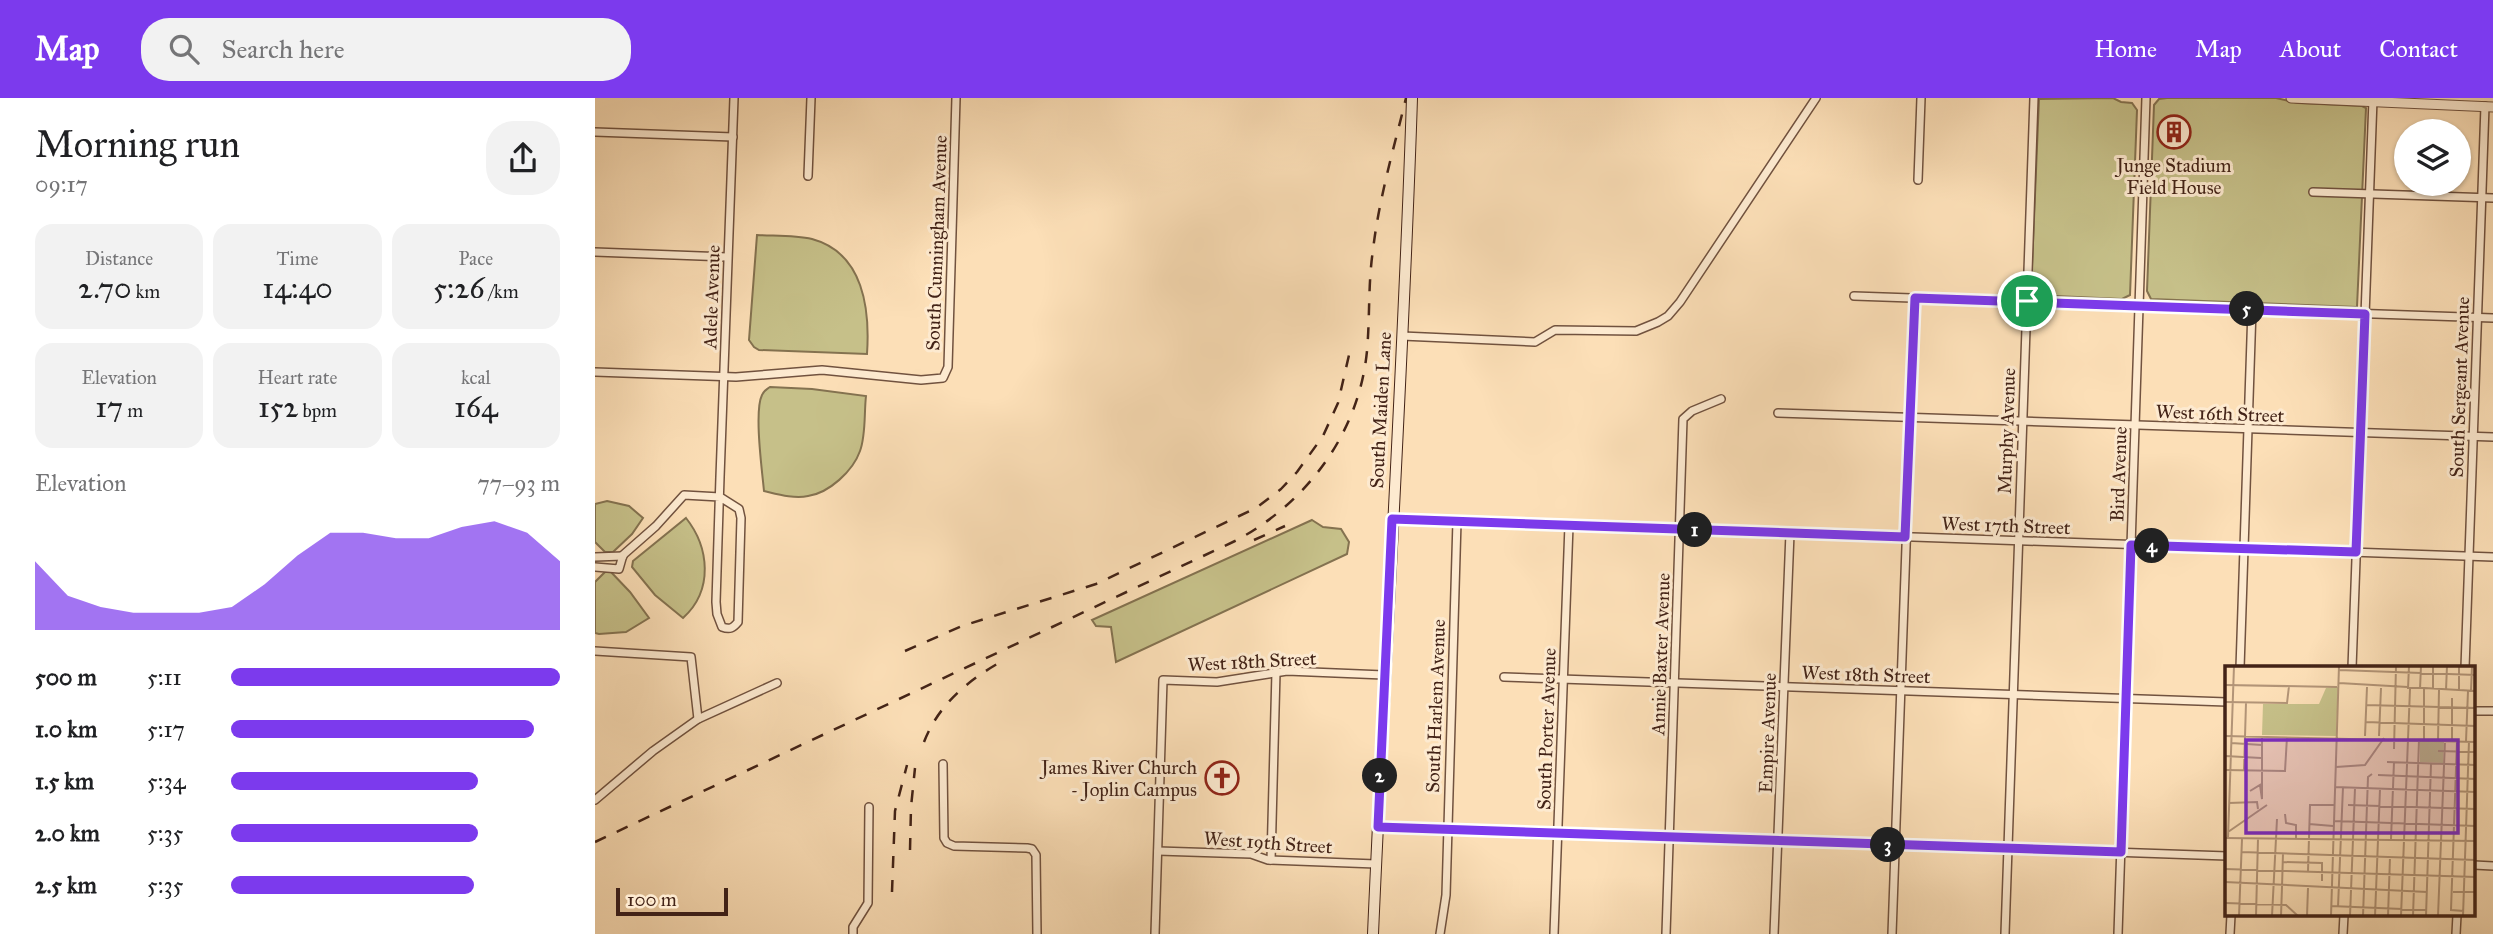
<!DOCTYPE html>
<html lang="en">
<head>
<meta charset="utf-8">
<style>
	body { margin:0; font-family:"IM FELL Great Primer",serif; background:#f2f2f2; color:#202124; height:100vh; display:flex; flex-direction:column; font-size:26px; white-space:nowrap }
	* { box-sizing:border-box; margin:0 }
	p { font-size:23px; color:#757577 }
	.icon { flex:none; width:38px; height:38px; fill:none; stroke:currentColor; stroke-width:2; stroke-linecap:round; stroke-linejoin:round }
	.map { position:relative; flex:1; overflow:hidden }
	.sheet { display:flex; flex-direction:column; background:#fff; width:595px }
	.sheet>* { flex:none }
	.buttons { position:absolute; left:1799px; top:21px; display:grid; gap:14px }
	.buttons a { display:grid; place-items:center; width:77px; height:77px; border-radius:50%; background:#fff; box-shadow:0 2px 5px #0004; font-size:35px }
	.scale { position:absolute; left:21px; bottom:18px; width:112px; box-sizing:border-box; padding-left:7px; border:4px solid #432317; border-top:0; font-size:19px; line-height:24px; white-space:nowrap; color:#432317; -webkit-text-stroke:5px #fdead0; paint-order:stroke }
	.pin { position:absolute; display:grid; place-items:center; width:60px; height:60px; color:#fff; margin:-30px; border:4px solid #fff; border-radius:50%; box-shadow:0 2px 7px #0007 }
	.km { position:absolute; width:35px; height:35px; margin:-18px; border-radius:50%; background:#222; color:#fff; font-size:19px; line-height:35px; text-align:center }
	.round { display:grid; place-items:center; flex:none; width:74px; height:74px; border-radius:28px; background:#f2f2f2 }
	.overview { display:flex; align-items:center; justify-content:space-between; height:119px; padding:0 35px }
	h1 { font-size:38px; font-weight:600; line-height:52px }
	.figures { display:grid; grid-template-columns:repeat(3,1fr); gap:10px; height:119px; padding:7px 35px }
	.figures div { display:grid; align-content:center; border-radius:18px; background:#f2f2f2; text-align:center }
	.figures b { font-size:30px; font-weight:600 }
	.figures small { font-size:19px; font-weight:400 }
	.figures p { font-size:19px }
	.chart { height:196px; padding:14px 35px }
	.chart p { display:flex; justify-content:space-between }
	.chart svg { width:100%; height:126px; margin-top:7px; fill:#7c3aed; opacity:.7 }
	ul { padding:0 35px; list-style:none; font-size:23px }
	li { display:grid; grid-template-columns:112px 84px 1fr; align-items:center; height:52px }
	li i { height:18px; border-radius:9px; background:#7c3aed }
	header { display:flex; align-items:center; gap:42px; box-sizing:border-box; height:98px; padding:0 35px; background:#7c3aed; color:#fff }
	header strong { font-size:33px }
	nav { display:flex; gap:38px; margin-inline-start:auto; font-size:24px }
	.search { width:490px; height:63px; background:#f2f2f2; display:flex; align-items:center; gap:18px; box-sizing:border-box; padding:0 24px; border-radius:28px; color:#757577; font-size:26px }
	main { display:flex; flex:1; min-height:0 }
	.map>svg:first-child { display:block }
</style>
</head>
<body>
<header>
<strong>Map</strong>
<div class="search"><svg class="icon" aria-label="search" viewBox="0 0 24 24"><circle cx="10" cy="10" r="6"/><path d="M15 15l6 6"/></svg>Search here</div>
<nav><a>Home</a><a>Map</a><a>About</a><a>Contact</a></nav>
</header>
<main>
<section class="sheet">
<div class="overview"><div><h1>Morning run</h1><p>09:17</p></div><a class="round"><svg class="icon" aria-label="share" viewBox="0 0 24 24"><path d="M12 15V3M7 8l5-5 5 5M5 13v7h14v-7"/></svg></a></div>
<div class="figures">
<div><p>Distance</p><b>2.70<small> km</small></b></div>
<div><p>Time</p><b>14:40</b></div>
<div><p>Pace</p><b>5:26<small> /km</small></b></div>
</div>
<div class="figures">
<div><p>Elevation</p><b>17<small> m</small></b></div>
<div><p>Heart rate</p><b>152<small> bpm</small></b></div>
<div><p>kcal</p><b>164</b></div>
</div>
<div class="chart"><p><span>Elevation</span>77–93 m</p>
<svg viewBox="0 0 160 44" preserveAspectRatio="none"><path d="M0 44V20L10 32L20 36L30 38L40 38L50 38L60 36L70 28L80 18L90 10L100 10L110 12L120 12L130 8L140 6L150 10L160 20V44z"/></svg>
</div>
<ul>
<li><b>500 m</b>5:11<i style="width:100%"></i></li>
<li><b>1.0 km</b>5:17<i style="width:92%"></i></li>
<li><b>1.5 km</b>5:34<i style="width:75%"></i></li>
<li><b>2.0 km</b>5:35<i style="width:75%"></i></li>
<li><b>2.5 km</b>5:35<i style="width:74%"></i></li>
</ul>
</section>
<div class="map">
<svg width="1898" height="836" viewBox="0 0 1898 836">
	<rect width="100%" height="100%" fill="#fcdfb7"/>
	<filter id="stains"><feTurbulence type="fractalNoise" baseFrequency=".00286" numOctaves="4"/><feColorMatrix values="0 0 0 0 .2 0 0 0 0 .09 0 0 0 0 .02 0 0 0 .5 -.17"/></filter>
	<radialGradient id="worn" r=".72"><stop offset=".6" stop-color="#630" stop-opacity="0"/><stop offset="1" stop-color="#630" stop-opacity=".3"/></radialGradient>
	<g fill="#c6c089" stroke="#847250" stroke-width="2">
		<polygon points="1518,0 1526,4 1537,5 1542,12 1535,197 1527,201 1438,197 1436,193 1444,1"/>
		<polygon points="1572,0 1681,0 1703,5 1767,8 1771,10 1762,209 1556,201 1552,193 1559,7 1564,1"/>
		<path d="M162,137C180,138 200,137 217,141C269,155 275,212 272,256L164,252L159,249L154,242Z"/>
		<path d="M175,289L217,291L271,298C269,315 271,337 265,353C258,373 234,395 213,398C199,401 182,396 169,393C167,372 159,313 167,297C169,292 171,292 175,289Z"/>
		<polygon points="12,403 34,408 48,420 37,436 18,454 10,454 0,444 0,406"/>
		<path d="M91,420C114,449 119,492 88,520L60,497L37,469L38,463Z"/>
		<polygon points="717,422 728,429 746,431 754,444 752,456 521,564 516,529 501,528 497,522"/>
		<polygon points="15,473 35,494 54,520 31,534 4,536 0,535 0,484 10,474"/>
	</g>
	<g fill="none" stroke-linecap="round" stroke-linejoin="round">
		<defs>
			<g id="minor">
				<polyline points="0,34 138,39"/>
				<polyline points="213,78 216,0"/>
				<polyline points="1323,82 1326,0"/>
				<polyline points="1718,94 1898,100"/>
				<polyline points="0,154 132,159"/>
				<polyline points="1259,198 1898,220"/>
				<polyline points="807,238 940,244 960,232 1041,233 1063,224 1073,218 1085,204 1221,0"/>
				<polyline points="0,274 141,279 227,272 326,282 348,280 353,269 361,0"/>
				<polyline points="1183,315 1898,339"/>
				<polyline points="797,421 1898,459"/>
				<polyline points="0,459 28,458"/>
				<path d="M0,469L24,471L28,457L61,428L89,397L125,399L144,411L146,420L143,524C138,530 135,532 127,529L122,516L121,504L125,379L139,0"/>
				<polyline points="0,553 96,559 103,621"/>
				<polyline points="1645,570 1657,211"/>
				<polyline points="1757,570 1778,1"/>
				<polyline points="1870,570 1890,8"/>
				<polyline points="909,579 1632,604"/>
				<polyline points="1879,613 1898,613"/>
				<polyline points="348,666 349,740 352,745 359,748 432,750 437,751 441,757 442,836"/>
				<polyline points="0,702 58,653 103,621 182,585"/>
				<polyline points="783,729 1632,758"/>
				<polyline points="563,753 656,756 673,762 781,766"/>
				<polyline points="676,762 681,574"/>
				<polyline points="1879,767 1898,768"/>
				<polyline points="258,836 258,829 273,805 274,709"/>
				<polyline points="560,836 568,582 622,584 692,573 789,577"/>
				<polyline points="845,836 851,797 862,423"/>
				<polyline points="959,836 974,427"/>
				<polyline points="1071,836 1088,321 1097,313 1126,301"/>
				<polyline points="1179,836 1195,435"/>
				<polyline points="1297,836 1320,200"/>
				<polyline points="1410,836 1439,0"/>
				<polyline points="1523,836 1551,0"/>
				<polyline points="1635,836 1636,817"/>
				<polyline points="1748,836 1749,817"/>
				<polyline points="1861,836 1862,817"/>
			</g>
			<polyline id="tertiary" points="1696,0 1898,9"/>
			<path id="secondary" d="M778,836C790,557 808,279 817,0"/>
		</defs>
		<use href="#minor" stroke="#71523f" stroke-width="10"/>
		<use href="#tertiary" stroke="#71523f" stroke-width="11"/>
		<use href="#secondary" stroke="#432317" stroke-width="12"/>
		<use href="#minor" stroke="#fdead0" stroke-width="7"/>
		<use href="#tertiary" stroke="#fdead0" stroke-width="9"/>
		<use href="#secondary" stroke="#fdead0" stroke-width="10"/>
		<g stroke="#432317" stroke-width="2.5" stroke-dasharray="12 12" stroke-linecap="butt">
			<polyline points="659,442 690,428"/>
			<polyline points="310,553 367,528 501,486 661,410 686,391 702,374 728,338 743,305 754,257"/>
			<path d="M329,644C344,605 375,581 409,562"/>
			<path d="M0,744L640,443C712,405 764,335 772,253C775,219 773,185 778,152C784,100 799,50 811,0"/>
			<polyline points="315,752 316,709 320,670"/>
			<polyline points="297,794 300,713 312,667"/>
		</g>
	</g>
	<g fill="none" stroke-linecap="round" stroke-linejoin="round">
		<defs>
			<polygon id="route" points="1320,200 1770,216 1761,454 1536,447 1526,754 783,729 797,421 1310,439"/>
		</defs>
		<use href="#route" stroke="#fff" stroke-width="14"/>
		<use href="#route" stroke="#7c3aed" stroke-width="9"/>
	</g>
	<defs>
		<symbol id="building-ring" viewBox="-11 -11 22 22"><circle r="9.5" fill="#fdead0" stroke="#8f2418" stroke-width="1.5"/><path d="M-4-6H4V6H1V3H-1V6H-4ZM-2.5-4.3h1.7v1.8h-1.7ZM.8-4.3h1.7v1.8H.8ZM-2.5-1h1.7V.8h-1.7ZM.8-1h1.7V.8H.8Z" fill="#8f2418"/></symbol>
		<symbol id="church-ring" viewBox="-11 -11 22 22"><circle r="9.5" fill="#fdead0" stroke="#8f2418" stroke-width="1.5"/><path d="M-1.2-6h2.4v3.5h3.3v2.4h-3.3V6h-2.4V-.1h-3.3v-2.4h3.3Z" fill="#8f2418"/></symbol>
	</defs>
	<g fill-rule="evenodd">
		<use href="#building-ring" x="1560" y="15" width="38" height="38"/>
		<use href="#church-ring" x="608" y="661" width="38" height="38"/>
	</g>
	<g text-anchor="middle" stroke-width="6" stroke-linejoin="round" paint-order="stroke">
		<g font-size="19" fill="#432317" stroke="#fdead0">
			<text x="1579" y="74">Junge Stadium<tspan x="1579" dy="22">Field House</tspan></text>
			<text x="602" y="676" text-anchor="end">James River Church<tspan x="602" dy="22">- Joplin Campus</tspan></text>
		</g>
		<g font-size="19" fill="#432317" stroke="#fdead0">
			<text transform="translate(341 145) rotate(-88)" y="7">South Cunningham Avenue</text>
			<text transform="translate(116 199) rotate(-88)" y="7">Adele Avenue</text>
			<text transform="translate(1864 289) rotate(-88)" y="7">South Sergeant Avenue</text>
			<text transform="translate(785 312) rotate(-87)" y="7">South Maiden Lane</text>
			<text transform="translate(1625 315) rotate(2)" y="7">West 16th Street</text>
			<text transform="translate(1411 333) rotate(-88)" y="7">Murphy Avenue</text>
			<text transform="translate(1523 376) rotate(-88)" y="7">Bird Avenue</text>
			<text transform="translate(1411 427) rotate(2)" y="7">West 17th Street</text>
			<text transform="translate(1065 556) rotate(-88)" y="7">Annie Baxter Avenue</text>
			<text transform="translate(657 563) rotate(-3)" y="7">West 18th Street</text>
			<text transform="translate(1271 576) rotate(2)" y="7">West 18th Street</text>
			<text transform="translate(840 608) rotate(-88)" y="7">South Harlem Avenue</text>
			<text transform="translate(951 631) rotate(-88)" y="7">South Porter Avenue</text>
			<text transform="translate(1172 635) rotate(-88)" y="7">Empire Avenue</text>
			<text transform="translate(673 744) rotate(4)" y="7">West 19th Street</text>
		</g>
	</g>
	<g transform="translate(1630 568)">
		<rect width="250" height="250" fill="#fcdfb7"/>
		<path d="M113,21L111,70L37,69L38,38H94L101,22ZM195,75H219L218,97L195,96Z" fill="#c6c089"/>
		<path fill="none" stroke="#b29477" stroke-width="2" d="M114,4L251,9M114,17L251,25M0,19L112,21M183,23L184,0M195,23L196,0M208,23V0M221,24L222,0M234,24V0M246,25L247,0M0,36L62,37L64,20M141,39L251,42M141,56L251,60M0,70L251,76M140,70L142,21M154,70L156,22M199,74V23M213,74L214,24M227,75V32M232,75L226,244L239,245M241,75L243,25M6,77L37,79M169,83L171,0M213,85L251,86M0,90L36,92M162,96L251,99M111,101L140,99L159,72M0,104L60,105L62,71M19,104L21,37M153,109L251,113M110,121L251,126M25,125L35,119L37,133V70M4,137L32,136L33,143M123,139L251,143M60,148L61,157L71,159V172M109,155L251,160M84,158L108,160M3,166L42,139M0,172L251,175M3,172L9,0M166,173L169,96M16,186L251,194M58,196L97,197V215M0,203L251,211M83,205L85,139H109M0,216L202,226M57,221L58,187M228,226H251M0,237L61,239L73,250M106,240L201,244M113,241L118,121M14,250L17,173M31,250L33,173M47,250L52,153M56,250L57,221M82,250L83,222M106,250L114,0M125,250L130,122M138,250L143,111L147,108M150,250L155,123M163,250L165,191M176,250L185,23M188,250L194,74M201,250L206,98M213,250L220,75M238,250L244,75"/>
		<path fill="#7b2cbf" fill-opacity="0.15" stroke="#7b2cbf" stroke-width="3.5" d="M21,74H233V167H21Z"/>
		<rect width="250" height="250" fill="none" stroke="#432317" stroke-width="3.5"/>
	</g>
	<rect width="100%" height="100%" filter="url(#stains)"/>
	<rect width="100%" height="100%" fill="url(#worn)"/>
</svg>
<div class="buttons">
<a><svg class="icon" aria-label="layers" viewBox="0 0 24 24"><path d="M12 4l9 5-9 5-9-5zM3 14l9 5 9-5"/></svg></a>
</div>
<div class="scale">100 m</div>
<div class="pin" style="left:1432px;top:203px;background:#1e9e55"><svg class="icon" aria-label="arrive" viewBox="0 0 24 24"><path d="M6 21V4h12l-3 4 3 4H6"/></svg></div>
<b class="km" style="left:1100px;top:432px">1</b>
<b class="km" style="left:785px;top:678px">2</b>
<b class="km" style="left:1293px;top:747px">3</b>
<b class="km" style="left:1557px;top:448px">4</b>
<b class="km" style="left:1652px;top:211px">5</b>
</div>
</main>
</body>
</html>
